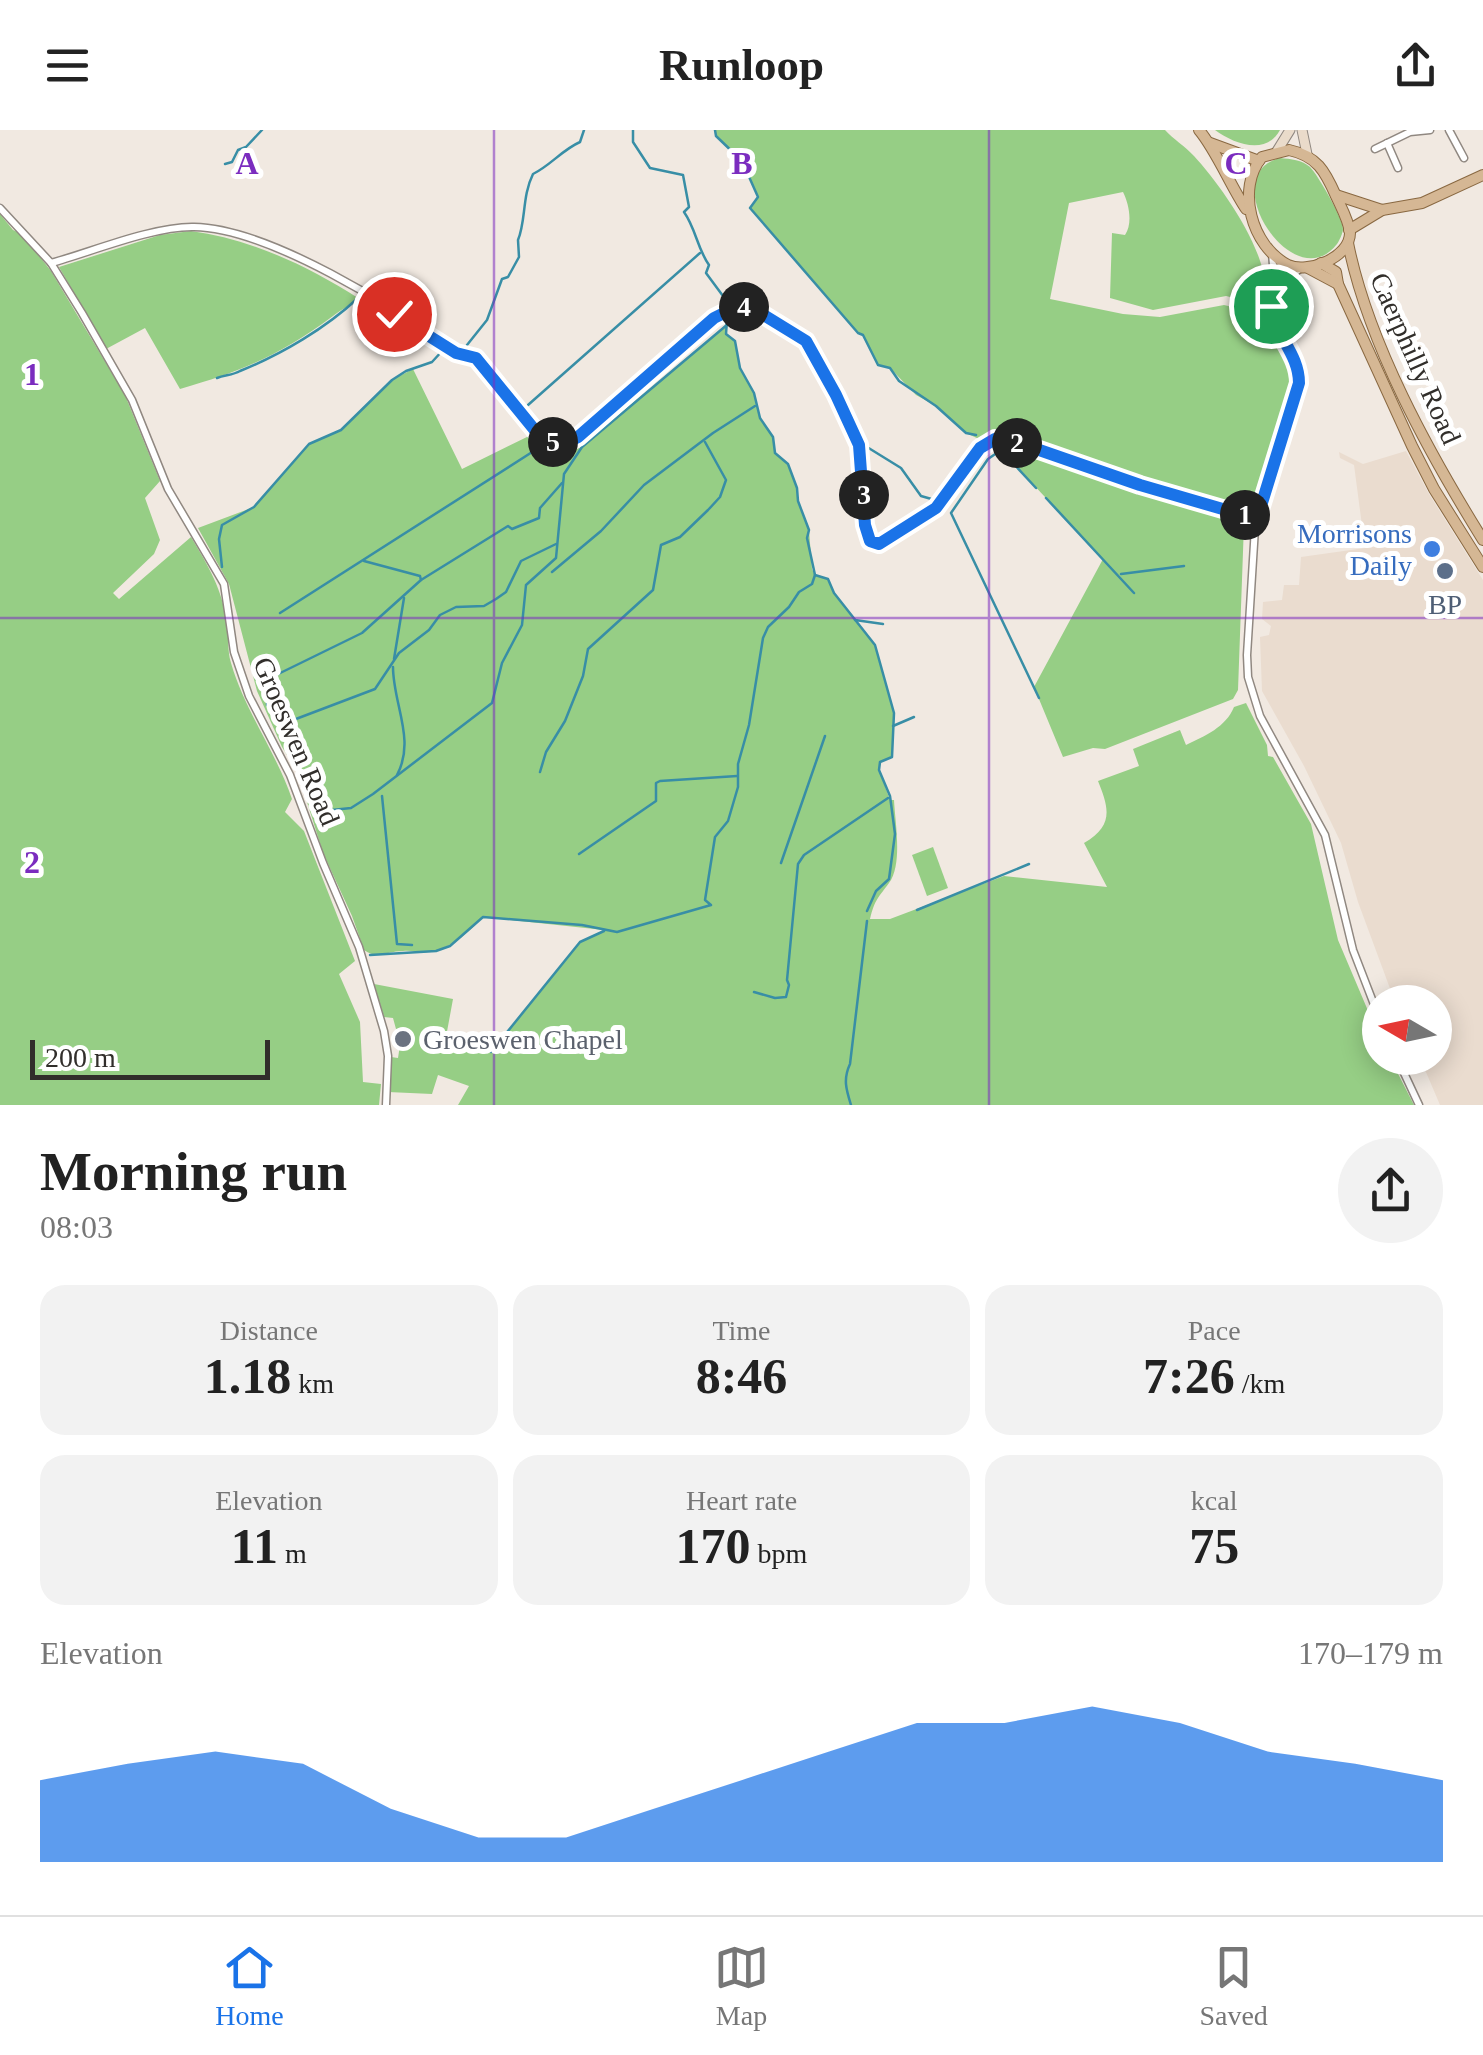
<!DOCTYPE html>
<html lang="en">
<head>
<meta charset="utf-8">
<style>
	body { margin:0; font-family:"Times New Roman",serif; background:#f2f2f2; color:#222; height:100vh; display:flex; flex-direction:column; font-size:38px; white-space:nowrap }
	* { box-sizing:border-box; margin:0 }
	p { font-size:32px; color:#767676 }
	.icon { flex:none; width:55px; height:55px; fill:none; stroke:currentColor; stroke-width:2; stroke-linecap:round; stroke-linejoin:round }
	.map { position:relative; height:975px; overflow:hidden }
	.panel { display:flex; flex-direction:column; background:#fff; flex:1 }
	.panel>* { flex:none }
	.needle { width:65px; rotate:279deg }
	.buttons { position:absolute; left:1362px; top:855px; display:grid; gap:20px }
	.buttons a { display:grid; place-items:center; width:90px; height:90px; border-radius:50%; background:#fff; box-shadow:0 5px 25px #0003; font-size:50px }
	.scale { position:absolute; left:30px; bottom:25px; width:240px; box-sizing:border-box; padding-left:10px; border:5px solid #312e2b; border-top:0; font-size:28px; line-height:35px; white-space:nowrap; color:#312e2b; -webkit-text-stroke:8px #fff; paint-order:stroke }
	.pin { position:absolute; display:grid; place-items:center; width:85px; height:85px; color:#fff; margin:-42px; border:5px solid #fff; border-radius:50%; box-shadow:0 2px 10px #0007 }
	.km { position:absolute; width:50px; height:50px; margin:-25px; border-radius:50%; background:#222; color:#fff; font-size:28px; line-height:50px; text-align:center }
	.round { display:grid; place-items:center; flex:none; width:105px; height:105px; border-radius:52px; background:#f2f2f2 }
	.overview { display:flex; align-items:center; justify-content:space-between; height:170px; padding:0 40px }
	h1 { font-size:55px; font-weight:600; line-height:75px }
	.stats { display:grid; grid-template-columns:repeat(3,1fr); gap:15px; height:170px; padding:10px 40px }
	.stats div { display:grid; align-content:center; border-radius:25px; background:#f2f2f2; text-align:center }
	.stats b { font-size:50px; font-weight:600 }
	.stats small { font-size:28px; font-weight:400 }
	.stats p { font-size:28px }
	.chart { height:280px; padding:20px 40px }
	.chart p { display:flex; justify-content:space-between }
	.chart svg { width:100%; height:180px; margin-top:10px; fill:#1a73e8; opacity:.7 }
	header { display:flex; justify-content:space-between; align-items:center; height:130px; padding:0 40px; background:#fff; font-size:45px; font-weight:600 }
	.tabs { display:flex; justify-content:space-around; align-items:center; height:140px; border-top:2px solid #e0e0e0; background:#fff; font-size:28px; color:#767676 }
	.tabs a { display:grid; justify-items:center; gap:5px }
	.tabs .current { color:#1a73e8 }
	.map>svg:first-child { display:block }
</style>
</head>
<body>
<header><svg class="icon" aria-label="menu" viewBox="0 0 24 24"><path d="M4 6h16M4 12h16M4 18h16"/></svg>Runloop<svg class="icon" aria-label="share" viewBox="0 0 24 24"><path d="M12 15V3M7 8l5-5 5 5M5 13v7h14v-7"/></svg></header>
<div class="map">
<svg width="1483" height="975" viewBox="0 0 1483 975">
	<rect width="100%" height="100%" fill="#f1e9e1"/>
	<polygon fill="#eadccf" points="1406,321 1429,364 1483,450 1483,975 1440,975 1420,928 1435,928 1435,872 1395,872 1358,772 1341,713 1304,636 1262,561 1260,507 1269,505 1271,496 1262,489 1263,472 1282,470 1284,455 1299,455 1301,427 1365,418 1354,335 1340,328 1339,322 1363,334"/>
	<g fill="#96ce85">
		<path d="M715,0H1165C1173,9 1185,16 1194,26C1220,54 1276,131 1263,170L1255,173L1226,166L1153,180L1110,168L1112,103L1125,105C1133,93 1129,74 1123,62L1069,73L1050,169L1123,184L1160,187L1224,175L1254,182L1267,193L1285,227L1292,253L1250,381L1018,309L997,306L981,310L966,303L936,276L916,265L890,238L878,235L863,205L858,203L750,78L758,66L742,31L716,6Z"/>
		<path d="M1215,0H1280C1266,26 1234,14 1215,0Z"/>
		<path d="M1280,28C1291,29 1302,30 1310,37C1318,45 1343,89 1343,99C1343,103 1339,111 1337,114C1294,170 1213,45 1280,28Z"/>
		<path d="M0,84L13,100L22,104L51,141L125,265L160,351L145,368L160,410L154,424L113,463L119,469L191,407C209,437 222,459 227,493C229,506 227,520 231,533C245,581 276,622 292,669L285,682L304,701L355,831L339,844L360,892L363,952L381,954L379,975H0Z"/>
		<path d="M191,101C251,109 308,136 358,168C350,176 342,179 333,186C280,225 243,241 180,259L145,198L106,219L59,137L160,105Z"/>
		<path d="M728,194L726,204L735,211L740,238L754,263L760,288L773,307L775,323L788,334L797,357L798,371L809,400L812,439L815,445L828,449L834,463L875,515L894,583L892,627L880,632L879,640L890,670H894C895,692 903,734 889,753C878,768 875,769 870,789H890L1004,746L1107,757L1084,713C1114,696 1109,678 1098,651L1139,636L1133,619L1180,600L1186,615C1205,606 1226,597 1234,577L1246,573L1267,615L1268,626L1273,627L1311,694L1338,810L1380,909V928H1390L1414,975H458L469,956L438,945L432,964L388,962L391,927L398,928L400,915L411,917L413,903L396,899L393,888L384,887L374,854L453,869L446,907L495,917L580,812L604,800L483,787C468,803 451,819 428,822C419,823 412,820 403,821C387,821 378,830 364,820L352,786L323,723L298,643L282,617L257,561L229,454L198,398L254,377L309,314L341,300L392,250L413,239L462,339L531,305C548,320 560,326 582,317Z"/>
		<polygon points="1010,319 1236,388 1244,394 1238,560 1233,569 1105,619 1093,618 1063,627 1034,557 1103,429 1001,320"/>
		<polygon points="933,717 948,758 927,766 912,725"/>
	</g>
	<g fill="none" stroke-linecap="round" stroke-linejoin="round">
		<g stroke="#388ea6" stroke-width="2.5">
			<path d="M633,0V12L650,38L683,45L689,77L684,82C696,99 697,118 709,135L706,143L723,166L725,175"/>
			<polyline points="715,0 716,6 742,31 758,67 750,78 858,203 863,205 878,235 890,238 899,251 936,276 966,303 976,305"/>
			<polyline points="225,34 232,32 238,20 246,17 262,0"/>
			<polyline points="727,190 726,204 735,211 740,238 754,263 760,288 773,307 775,323 788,334 797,358 798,371 809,400 807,408 815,445 828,449 834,463 875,515 894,583 892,627 880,632 879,640 890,666 895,704 889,749 876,761 867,781"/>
			<path d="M467,215L487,190L502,149L508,147L519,127L518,110C526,91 522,66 533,44C551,35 562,20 580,12L584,0"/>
			<path d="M217,248C225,245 233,245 240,241C282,224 326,198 358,168L380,185L443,220L432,232L406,241L392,250L341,300L309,314L254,377L222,395L219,409L222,437"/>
			<polyline points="528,275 700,123"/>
			<polyline points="867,317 901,338 921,366 935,370"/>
			<polyline points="1036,358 1001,320 988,329 951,383 1039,568"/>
			<polyline points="1046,368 1134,463"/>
			<polyline points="364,431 420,446 421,450"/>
			<polyline points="552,442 601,401 644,355 713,303 755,276"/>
			<polyline points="1121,444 1184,436"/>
			<polyline points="280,483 540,317"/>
			<polyline points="855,490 883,494"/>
			<polyline points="394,529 404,468"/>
			<path d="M393,537C393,574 416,610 397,645"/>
			<polyline points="267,575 270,548 362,503 421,450 508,396 512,399 539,388 540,378 562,353"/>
			<polyline points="288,592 375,559 399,523 429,500 440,485 456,477 484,476 496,469 506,462 521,431 556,414"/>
			<polyline points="893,596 914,587"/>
			<polyline points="540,642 546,622 565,591 583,546 588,519 653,460 661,415 680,407 708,380 720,367 726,350 705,312"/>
			<polyline points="382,666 397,814 412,815"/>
			<polyline points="332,680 351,678 373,664 492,573 502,533 522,495 526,455 556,428 564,344 582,317 728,194"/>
			<polyline points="579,724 656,671 656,653 660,651 737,646"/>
			<polyline points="781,733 825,606"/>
			<polyline points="917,780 1029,734"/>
			<polyline points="370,825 436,821 450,816 483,787 582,795 617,802 711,775 705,770 715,707 728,691 738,657 738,634 749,595 763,508 768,497 789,477 799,462 812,454 815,445"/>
			<polyline points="754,862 775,868 786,867 789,855 787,850 798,734 804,725 888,668"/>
			<polyline points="491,922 580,812 604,801"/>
			<path d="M851,975C846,959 843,949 850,934L867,791"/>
		</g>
		<defs>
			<g id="minor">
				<polyline points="1449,0 1464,28"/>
				<polyline points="1387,13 1398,38"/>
				<polyline points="1375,19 1410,2 1430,0"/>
				<polyline points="0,78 51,133 82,183 132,270 168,359 224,454 234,522 249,566 290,645 323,733 359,817 384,901 388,926 386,975"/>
				<polyline points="1272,123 1275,159 1271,176 1273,188 1297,231 1299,253 1255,398 1247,525 1248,547 1260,586 1325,705 1353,820 1380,890"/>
				<path d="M51,133C91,122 154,96 194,97C268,98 397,178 456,223L476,228L542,309L563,314L577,307L714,188L734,178L749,176L805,211L836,265L859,315L865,395L870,411L879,414L936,378L980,318L995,309L1022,314L1140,355L1257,389"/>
				<polyline points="1276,158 1301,138"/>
				<polyline points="1397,928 1419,975"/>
			</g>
			<g id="secondary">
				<polyline points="1302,0 1307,24"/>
				<polyline points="1277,21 1290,0"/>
			</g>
			<g id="primary">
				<path d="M1199,0C1216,20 1230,55 1246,79"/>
				<polyline points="1210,13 1259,31"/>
				<path d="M1289,20C1317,26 1325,41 1336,66C1341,77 1349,91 1350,103C1350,128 1307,144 1288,135C1251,116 1236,58 1262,27Z"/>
				<polyline points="1336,65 1382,80"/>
				<polyline points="1349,100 1382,80 1422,73 1483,45"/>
				<path d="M1348,113C1368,213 1429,323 1483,410"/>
				<polyline points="1321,133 1336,142 1338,154 1412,316 1434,359 1483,437"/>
				<polyline points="1308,138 1338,154"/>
			</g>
		</defs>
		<use href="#minor" stroke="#908881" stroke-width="9"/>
		<use href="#secondary" stroke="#908881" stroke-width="11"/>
		<use href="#primary" stroke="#896841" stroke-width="12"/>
		<use href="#minor" stroke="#fff" stroke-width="6"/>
		<use href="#secondary" stroke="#eadbca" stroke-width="9"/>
		<use href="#primary" stroke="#d5b794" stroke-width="10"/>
	</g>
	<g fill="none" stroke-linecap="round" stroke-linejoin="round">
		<defs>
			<path id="route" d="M394,184L456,223L476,228L542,309L563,314L578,307L714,188L734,178L749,176L806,211L836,265L859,315L865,395L870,411L879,414L936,378L980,318L995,309L1022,314L1140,355L1257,389L1299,253C1299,223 1274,205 1271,176"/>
		</defs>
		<use href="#route" stroke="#fff" stroke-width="20"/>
		<use href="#route" stroke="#1a73e8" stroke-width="12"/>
	</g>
	<path fill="none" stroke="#7b2cbf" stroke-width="2.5" stroke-opacity="0.55" d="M494,0V975M989,0V975M0,488H1483"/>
	<circle fill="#3f7fe0" stroke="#fff" stroke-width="4" cx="1432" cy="419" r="10"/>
	<circle fill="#5c6f8a" stroke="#fff" stroke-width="4" cx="1445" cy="441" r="10"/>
	<circle fill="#6b7280" stroke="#fff" stroke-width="4" cx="403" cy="909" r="10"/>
	<g text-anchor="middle" stroke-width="10" stroke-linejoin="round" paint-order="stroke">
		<g font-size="28" fill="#312e2b" stroke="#fff">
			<text transform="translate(1416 228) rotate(66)" y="10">Caerphilly Road</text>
			<text transform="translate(297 611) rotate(67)" y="10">Groeswen Road</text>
		</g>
		<g font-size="28" fill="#366cbe" stroke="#fff" text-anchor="end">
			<text x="1412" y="413">Morrisons<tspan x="1412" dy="32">Daily</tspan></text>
		</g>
		<g font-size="28" fill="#4e5e75" stroke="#fff">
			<text x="1445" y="484">BP</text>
		</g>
		<g font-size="28" fill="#5b616d" stroke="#fff" text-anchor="start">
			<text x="423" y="919">Groeswen Chapel</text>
		</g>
	</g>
	<g font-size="32" text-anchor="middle" font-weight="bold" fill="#7b2cbf" stroke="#fff" stroke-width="10" stroke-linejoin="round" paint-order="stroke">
		<text x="247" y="44">A</text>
		<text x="742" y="44">B</text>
		<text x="1236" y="44">C</text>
		<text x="32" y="255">1</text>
		<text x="32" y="743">2</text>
	</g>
</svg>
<div class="buttons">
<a><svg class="needle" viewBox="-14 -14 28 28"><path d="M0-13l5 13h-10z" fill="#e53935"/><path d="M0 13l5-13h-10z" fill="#767676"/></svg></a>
</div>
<div class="scale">200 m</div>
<div class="pin" style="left:1271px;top:176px;background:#1e9e55"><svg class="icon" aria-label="arrive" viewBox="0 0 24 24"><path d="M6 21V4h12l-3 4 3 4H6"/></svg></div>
<div class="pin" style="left:394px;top:184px;background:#d93025"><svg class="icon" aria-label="check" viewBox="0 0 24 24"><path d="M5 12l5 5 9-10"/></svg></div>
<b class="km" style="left:1245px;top:385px">1</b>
<b class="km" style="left:1017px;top:313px">2</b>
<b class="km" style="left:864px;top:365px">3</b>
<b class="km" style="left:744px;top:177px">4</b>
<b class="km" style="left:553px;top:312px">5</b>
</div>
<section class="panel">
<div class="overview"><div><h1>Morning run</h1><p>08:03</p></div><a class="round"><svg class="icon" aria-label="share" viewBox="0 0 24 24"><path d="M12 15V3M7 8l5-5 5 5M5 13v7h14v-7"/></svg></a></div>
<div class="stats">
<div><p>Distance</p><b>1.18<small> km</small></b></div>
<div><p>Time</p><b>8:46</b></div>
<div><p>Pace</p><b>7:26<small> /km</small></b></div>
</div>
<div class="stats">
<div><p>Elevation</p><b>11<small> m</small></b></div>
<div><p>Heart rate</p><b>170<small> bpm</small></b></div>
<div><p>kcal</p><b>75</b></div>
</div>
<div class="chart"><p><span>Elevation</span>170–179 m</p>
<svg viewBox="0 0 160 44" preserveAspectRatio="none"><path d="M0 44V24L10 20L20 17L30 20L40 31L50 38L60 38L70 31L80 24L90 17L100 10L110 10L120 6L130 10L140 17L150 20L160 24V44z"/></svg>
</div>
</section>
<nav class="tabs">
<a class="current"><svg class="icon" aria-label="home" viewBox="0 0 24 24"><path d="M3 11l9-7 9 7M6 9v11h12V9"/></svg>Home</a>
<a><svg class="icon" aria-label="map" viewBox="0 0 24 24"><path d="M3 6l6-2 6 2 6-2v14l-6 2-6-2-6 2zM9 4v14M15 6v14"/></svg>Map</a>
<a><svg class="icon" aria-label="saved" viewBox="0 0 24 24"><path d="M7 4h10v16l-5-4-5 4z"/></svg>Saved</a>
</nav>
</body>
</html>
